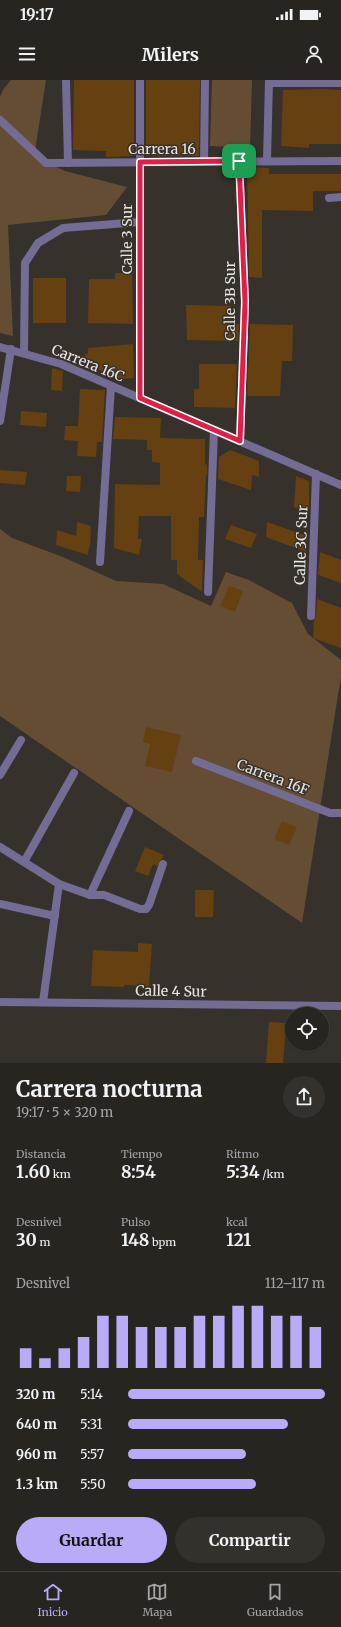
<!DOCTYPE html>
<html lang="es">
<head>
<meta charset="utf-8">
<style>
	body { margin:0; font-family:Merriweather,serif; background:#34312d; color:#f1f3f6; height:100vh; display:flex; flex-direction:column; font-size:15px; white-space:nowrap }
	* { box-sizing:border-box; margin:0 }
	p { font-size:13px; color:#a5a5a5 }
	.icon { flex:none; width:22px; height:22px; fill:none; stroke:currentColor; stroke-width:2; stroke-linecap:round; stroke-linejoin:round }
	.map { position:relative; height:983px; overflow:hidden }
	.sheet { display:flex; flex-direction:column; background:#282520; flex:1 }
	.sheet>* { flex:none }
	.tools { position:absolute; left:285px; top:927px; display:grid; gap:8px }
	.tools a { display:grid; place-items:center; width:44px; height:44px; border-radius:50%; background:#282520; box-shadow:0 1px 3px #0004,0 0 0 1px #44423e; font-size:20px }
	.pin { position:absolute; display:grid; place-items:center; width:34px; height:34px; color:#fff; margin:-17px; border-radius:8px; box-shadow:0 2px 6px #0006 }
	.round { display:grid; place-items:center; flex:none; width:42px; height:42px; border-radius:21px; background:#34312d }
	.summary { display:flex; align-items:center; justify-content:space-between; height:68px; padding:0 16px }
	h1 { font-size:22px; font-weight:700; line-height:30px }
	.metrics { display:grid; grid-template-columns:repeat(3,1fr); gap:6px; height:68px; padding:4px 16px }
	.metrics div { display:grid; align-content:center }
	.metrics b { font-size:17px; font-weight:700 }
	.metrics small { font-size:11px; font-weight:400 }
	.metrics p { font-size:11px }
	.chart { height:112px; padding:8px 16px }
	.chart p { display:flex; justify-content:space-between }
	.chart svg { width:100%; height:72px; margin-top:4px; stroke:#b9abf7; stroke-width:6 }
	.action { display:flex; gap:8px; margin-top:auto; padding:8px 16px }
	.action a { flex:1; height:46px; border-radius:24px; background:#b9abf7; color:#111; font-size:16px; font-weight:700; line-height:46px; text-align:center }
	.action a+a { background:#34312d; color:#f1f3f6 }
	ul { padding:0 16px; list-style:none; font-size:13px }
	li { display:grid; grid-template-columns:64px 48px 1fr; align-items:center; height:30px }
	li i { height:10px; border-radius:5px; background:#b9abf7 }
	.status { display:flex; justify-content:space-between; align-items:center; height:28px; padding:0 20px; background:#282520; direction:ltr }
	.status svg { height:11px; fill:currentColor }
	header { display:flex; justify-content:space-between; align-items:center; height:52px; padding:0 16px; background:#282520; font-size:18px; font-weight:700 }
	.tabs { display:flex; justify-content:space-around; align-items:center; height:56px; border-top:1px solid #44423e; background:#282520; font-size:11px; color:#a5a5a5 }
	.tabs a { display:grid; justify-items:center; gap:2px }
	.tabs .selected { color:#b9abf7 }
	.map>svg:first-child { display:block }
</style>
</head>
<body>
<div class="status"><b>19:17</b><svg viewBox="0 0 49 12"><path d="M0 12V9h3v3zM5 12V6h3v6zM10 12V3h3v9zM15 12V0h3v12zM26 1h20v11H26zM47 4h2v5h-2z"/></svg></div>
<header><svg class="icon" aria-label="menu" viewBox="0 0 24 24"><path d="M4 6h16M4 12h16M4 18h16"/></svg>Milers<svg class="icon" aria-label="person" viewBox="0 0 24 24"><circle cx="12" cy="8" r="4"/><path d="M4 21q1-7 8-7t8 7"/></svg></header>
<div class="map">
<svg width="341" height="983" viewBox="0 0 341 983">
	<rect width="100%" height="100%" fill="#36312b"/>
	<g fill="#654d33">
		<polygon points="11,0 46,0 34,77 65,91 127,107 106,135 8,145 13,256 0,253 0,17 3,10"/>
		<polygon points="212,0 252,0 250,68 210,66"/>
		<polygon points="0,449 12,458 63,477 116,501 163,504 211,526 226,492 249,500 292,523 308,554 341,580 341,596 302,843 0,636"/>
	</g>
	<g fill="#654010">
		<polygon points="74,0 134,0 134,76 106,77 106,71 73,70"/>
		<polygon points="146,0 200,0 199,76 146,76"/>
		<polygon points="323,9 341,10 341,64 309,64 309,68 281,66 283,10"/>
		<polygon points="247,87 269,88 269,94 341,94 341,111 313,111 313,131 262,130 262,198 249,197"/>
		<polygon points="115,193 132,193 133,244 88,243 89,199 115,199"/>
		<rect x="33" y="198" width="33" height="45"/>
		<polygon points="186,225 230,226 229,244 239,244 238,261 187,260"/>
		<polygon points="250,244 293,245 292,281 282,281 280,316 247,316"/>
		<polygon points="133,264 134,298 120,299 86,284 85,274 88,274 88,268"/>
		<polygon points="199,284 237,284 235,328 194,327 194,309 199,309"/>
		<polygon points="52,288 63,291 62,311 51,310"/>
		<polygon points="80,309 105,310 102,362 97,362 96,377 77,376 78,361 64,360 65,346 78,346"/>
		<polygon points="21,331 47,333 46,347 20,345"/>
		<polygon points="115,337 161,338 160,358 205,359 205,385 207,384 207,395 206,395 204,437 199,437 198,480 203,480 202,512 177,494 177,480 171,480 171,436 139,436 138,459 142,459 139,475 114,468 115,404 160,405 160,383 152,382 152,370 147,370 147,360 113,359"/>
		<polygon points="230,370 259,381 259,397 252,395 251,410 218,399 219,377"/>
		<polygon points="0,390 27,392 25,405 0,403"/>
		<polygon points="67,396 81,396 80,412 66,411"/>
		<polygon points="296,396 309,401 309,433 294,427"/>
		<polygon points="77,442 91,446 90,468 89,467 88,475 56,465 57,450 76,456"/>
		<polygon points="267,442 307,456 306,472 266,457"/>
		<polygon points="231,445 257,454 251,468 225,459"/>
		<polygon points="320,472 341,480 341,503 318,495"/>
		<polygon points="229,506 243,511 235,532 220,526"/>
		<polygon points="317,519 341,528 341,568 313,558 314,541 316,536"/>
		<polygon points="146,647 181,655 172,692 145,686 150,664 143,662"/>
		<polygon points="282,741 297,747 289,765 274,759"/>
		<polygon points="145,767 164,775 157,786 153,784 148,796 135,791"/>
		<polygon points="195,810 214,810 213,837 195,837"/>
		<polygon points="138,863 152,864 149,906 124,905 124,907 91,906 93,870 138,872"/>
		<polygon points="269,942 286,943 283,983 266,983"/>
	</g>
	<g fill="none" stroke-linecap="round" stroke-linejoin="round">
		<polyline stroke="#736c94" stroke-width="8" points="329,118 341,117"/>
		<g stroke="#736c94" stroke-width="8">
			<polyline points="66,0 68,83"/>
			<polyline points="140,0 140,318"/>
			<polyline points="269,3 341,3"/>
			<polyline points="0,40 46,83 341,81"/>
			<polyline points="239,81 245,222 240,361"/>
			<polyline points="267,81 269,0"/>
			<polyline points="204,82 205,0"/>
			<polyline points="0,267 61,284 341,405"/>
			<polyline points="24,273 25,183 38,163 63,148 140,142"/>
			<polyline points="0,341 11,269"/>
			<polyline points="100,482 111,306"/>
			<polyline points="208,512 214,350"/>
			<polyline points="311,536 316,394"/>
			<polyline points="196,681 330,733 341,733"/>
			<polyline points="0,695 21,660"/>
			<polyline points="0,767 59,804 90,815 104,815 140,829 146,829 149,825 163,784"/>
			<polyline points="24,782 74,693"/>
			<polyline points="90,815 129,731"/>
			<polyline points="0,824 55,836"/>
			<polyline points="0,922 341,926"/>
			<polyline points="43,922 59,804"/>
		</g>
	</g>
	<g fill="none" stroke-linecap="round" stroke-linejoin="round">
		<defs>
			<polygon id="route" points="239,81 245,222 240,361 140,318 140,82"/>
		</defs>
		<use href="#route" stroke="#fff" stroke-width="8"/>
		<use href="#route" stroke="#e11d48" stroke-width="5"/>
	</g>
	<g text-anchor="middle" stroke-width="3" stroke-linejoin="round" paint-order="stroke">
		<g font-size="14" fill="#eae7e3" stroke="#36312b">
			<text x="162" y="74">Carrera 16</text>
			<text transform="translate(127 159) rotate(-90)" y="5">Calle 3 Sur</text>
			<text transform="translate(230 221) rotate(-90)" y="5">Calle 3B Sur</text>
			<text transform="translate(88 283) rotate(22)" y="5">Carrera 16C</text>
			<text transform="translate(301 465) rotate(-88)" y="5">Calle 3C Sur</text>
			<text transform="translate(273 697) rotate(21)" y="5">Carrera 16F</text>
			<text transform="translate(171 911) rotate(1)" y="5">Calle 4 Sur</text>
		</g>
	</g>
</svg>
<div class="tools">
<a><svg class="icon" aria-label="locate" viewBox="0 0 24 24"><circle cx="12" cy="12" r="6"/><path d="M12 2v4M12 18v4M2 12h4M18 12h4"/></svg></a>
</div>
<div class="pin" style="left:239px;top:81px;background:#1e9e55"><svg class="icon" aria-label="arrive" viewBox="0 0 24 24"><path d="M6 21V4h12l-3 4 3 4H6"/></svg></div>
</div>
<section class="sheet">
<div class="summary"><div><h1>Carrera nocturna</h1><p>19:17 · 5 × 320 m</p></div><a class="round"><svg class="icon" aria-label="share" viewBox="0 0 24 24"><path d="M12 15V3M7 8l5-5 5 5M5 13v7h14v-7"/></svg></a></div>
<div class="metrics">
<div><p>Distancia</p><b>1.60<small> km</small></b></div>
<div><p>Tiempo</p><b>8:54</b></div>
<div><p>Ritmo</p><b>5:34<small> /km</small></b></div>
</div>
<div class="metrics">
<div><p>Desnivel</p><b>30<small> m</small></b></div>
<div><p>Pulso</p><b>148<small> bpm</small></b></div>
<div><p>kcal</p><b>121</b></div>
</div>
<div class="chart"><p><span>Desnivel</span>112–117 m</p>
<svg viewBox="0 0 160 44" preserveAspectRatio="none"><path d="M5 44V32M15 44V38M25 44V32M35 44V25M45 44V12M55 44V12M65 44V19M75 44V19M85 44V19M95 44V12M105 44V12M115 44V6M125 44V6M135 44V12M145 44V12M155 44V19"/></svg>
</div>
<ul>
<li><b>320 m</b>5:14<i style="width:100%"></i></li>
<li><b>640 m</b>5:31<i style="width:81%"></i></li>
<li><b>960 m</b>5:57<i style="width:60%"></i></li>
<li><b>1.3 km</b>5:50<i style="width:65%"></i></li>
</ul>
<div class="action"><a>Guardar</a><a>Compartir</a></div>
</section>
<nav class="tabs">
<a class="selected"><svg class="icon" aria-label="home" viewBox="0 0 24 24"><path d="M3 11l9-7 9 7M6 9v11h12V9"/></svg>Inicio</a>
<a><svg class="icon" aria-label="map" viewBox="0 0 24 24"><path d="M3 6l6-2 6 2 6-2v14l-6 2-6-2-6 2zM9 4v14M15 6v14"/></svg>Mapa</a>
<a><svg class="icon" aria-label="saved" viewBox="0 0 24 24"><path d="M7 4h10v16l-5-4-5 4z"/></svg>Guardados</a>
</nav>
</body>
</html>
